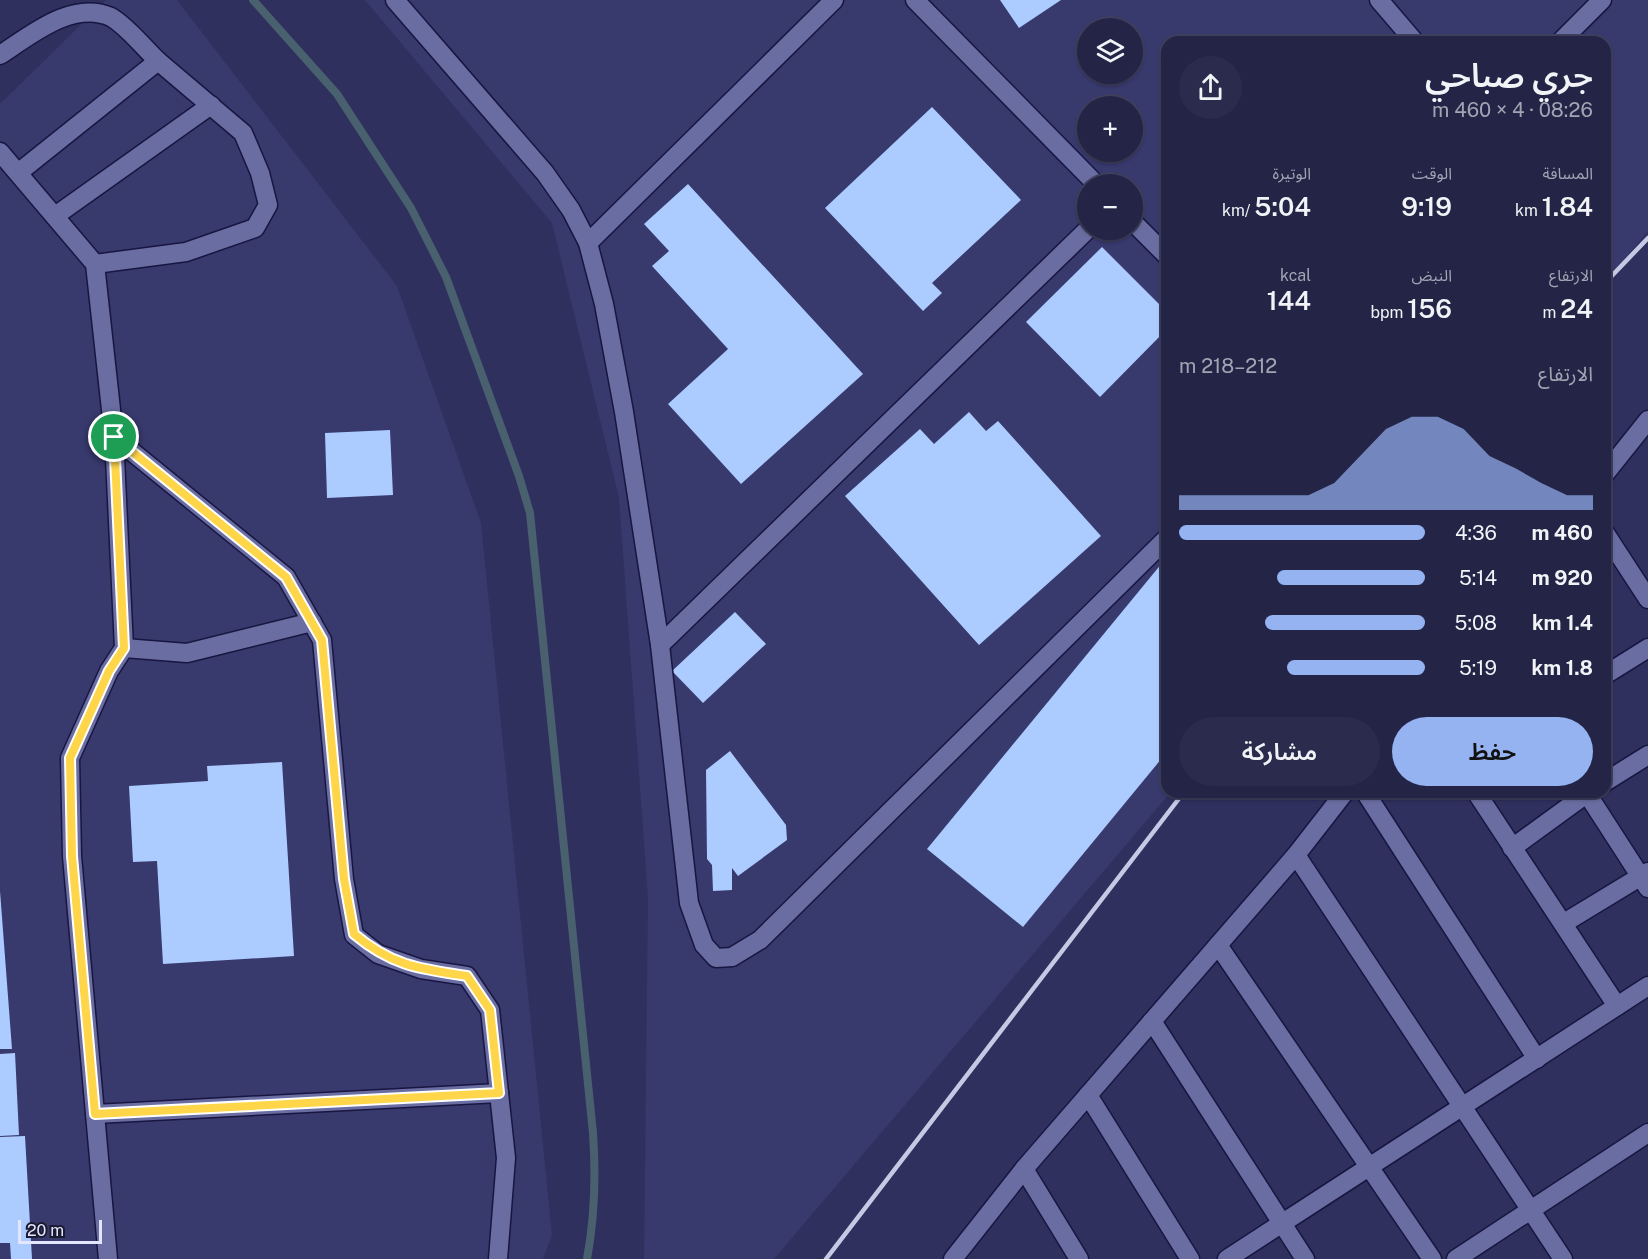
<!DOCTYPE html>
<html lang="ar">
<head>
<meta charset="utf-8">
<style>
	body { margin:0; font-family:"Public Sans","Noto Sans Arabic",sans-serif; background:#2b2c4d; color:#f1f3f6; direction:rtl; height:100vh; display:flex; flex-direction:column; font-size:22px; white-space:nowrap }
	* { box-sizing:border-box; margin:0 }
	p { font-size:20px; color:#a3a4b3 }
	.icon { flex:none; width:33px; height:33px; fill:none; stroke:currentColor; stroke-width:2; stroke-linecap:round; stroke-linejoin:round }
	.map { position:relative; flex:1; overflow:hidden; direction:ltr }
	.details { position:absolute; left:1161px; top:36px; width:450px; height:762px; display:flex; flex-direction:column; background:#232446; border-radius:18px; box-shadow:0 2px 4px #0004,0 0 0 2px #40415f; direction:rtl }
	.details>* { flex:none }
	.fabs { position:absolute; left:1077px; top:18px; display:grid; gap:12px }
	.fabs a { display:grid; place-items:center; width:66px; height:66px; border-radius:50%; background:#232446; box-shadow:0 2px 4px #0004,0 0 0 2px #40415f; font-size:30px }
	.scale { position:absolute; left:18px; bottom:15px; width:84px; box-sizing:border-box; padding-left:6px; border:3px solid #e3e6fd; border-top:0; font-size:16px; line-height:21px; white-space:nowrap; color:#e3e6fd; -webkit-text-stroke:4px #1a1b30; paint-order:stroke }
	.pin { position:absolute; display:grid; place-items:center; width:51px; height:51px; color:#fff; margin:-26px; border:3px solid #fff; border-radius:50%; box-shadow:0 2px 6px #0007 }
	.round { display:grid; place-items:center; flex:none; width:63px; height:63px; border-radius:32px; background:#2b2c4d }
	.overview { display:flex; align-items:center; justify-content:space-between; height:102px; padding:0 18px }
	h1 { font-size:33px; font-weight:600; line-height:45px }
	.metrics { display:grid; grid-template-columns:repeat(3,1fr); gap:9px; height:102px; padding:6px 18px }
	.metrics div { display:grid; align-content:center }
	.metrics b { font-size:26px; font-weight:600 }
	.metrics small { font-size:16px; font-weight:400 }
	.metrics p { font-size:16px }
	.chart { height:168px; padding:12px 18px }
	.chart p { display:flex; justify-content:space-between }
	.chart svg { width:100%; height:108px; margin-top:6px; fill:#95b2f1; opacity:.7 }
	.button { display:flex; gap:12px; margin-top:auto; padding:12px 18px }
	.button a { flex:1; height:69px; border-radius:36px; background:#95b2f1; color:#111; font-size:24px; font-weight:600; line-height:69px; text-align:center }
	.button a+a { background:#2b2c4d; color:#f1f3f6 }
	ul { padding:0 18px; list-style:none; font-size:20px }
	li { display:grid; grid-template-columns:96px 72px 1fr; align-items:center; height:45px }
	li i { height:15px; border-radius:8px; background:#95b2f1 }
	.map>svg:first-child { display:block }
</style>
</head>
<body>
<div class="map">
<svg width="1648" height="1259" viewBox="0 0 1648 1259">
	<rect width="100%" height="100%" fill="#2f305e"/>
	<g fill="#38396d" fill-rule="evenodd">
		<polygon points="106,0 177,0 397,286 481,523 552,1235 543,1259 0,1259 0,104"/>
		<path d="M365,0H1648V231L1605,282V42H1167V792H1171L774,1259H644L648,898L619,498L552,223ZM1088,28H1132V74H1088ZM1088,106H1132V152H1088ZM1088,184H1132V230H1088Z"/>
	</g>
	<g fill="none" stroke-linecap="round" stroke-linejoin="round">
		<path stroke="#49616e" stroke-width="8" d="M253,0L337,94L411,208L446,277L519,476L530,513L593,1133C596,1176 595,1216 587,1259"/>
	</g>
	<g fill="#accbff">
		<polygon points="1000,0 1061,0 1019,28"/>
		<polygon points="932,107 1021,200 932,283 942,293 923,311 825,208"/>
		<polygon points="688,184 863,374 741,484 668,404 728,349 652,266 669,251 644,224"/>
		<polygon points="1102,247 1167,312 1167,329 1100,397 1026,322"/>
		<polygon points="969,412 986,431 998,421 1101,536 979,645 845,496 920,429 934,444"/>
		<polygon points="390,430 393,495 327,498 325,433"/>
		<polygon points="1167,557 1167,752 1023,927 927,849"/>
		<polygon points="735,612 766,644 703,703 672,671"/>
		<polygon points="730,751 786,825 787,840 738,876 732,868 732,890 713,891 712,865 707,859 706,770"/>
		<polygon points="282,762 294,956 163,964 157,861 133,862 129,786 208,781 207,766"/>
		<polygon points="0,891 12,1049 0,1049"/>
		<polygon points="15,1053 19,1135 0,1136 0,1054"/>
		<polygon points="25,1136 32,1259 11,1259 10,1243 0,1243 0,1137"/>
	</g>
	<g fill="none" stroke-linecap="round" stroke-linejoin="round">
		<defs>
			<g id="minor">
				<polyline points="395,0 545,173 571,210 588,243 604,304 624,412 660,645 689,903 704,945 716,958 732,957 760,940 1167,538"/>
				<polyline points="915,0 1096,184"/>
				<polyline points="1379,0 1415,42"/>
				<polyline points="1560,42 1602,0"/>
				<path d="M0,55C31,35 72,0 111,17C128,27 143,47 158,61L18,173"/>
				<polyline points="0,152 95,264 114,437 124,648 109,671 70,758 72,856 108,1259"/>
				<polyline points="55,216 211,105"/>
				<polyline points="1132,221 1167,256"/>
				<polyline points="588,243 834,0"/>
				<polyline points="95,264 186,252 255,228 268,205 260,173 243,133 158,61"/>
				<polyline points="114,437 286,577 322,640 344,879 354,935 378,954 421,969 467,976 490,1010 506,1158 498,1259"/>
				<polyline points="1605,474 1648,420"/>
				<polyline points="1605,533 1648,599"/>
				<polyline points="660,645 1088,229"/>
				<polyline points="124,648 187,653 312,622"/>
				<polyline points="1605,675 1648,648"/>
				<polyline points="1605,782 1648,755"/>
				<polyline points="1365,792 1537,1059"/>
				<polyline points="1476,792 1617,1006"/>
				<polyline points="1586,792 1648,888"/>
				<polyline points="1512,848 1589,792"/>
				<polyline points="1296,855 1563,1259"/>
				<polyline points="1564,923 1648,872"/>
				<polyline points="1218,945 1432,1259"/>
				<polyline points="1152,1021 1305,1259"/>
				<polyline points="1088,1095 1190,1259"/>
				<polyline points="95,1114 499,1093"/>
				<polyline points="1024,1169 1079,1259"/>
				<polyline points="953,1259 1024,1169 1296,855 1345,792"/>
				<polyline points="1227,1259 1648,986"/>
				<polyline points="1456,1259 1648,1133"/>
			</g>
		</defs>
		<use href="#minor" stroke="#181641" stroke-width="21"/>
		<use href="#minor" stroke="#696da1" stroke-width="18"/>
		<g stroke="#c6c9e4" stroke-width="4.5">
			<polyline points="1605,283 1648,238"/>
			<polyline points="826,1259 1184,792"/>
		</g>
	</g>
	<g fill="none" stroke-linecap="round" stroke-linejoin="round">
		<defs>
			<path id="route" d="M114,437L286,577L322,640L344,879L354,934C392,966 420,969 467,976L490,1010L499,1093L95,1114L72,856L70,758L109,671L124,648Z"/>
		</defs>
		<use href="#route" stroke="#fff" stroke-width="12"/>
		<use href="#route" stroke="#ffd54a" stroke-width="8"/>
	</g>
</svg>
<div class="fabs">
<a><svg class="icon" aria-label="layers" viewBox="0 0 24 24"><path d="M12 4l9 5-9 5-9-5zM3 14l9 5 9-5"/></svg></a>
<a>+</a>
<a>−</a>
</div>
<div class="scale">20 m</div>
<div class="pin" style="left:114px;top:437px;background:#1e9e55"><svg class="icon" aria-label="arrive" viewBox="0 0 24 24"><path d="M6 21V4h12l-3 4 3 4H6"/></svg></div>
<section class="details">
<div class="overview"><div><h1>جري صباحي</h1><p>08:26 · 4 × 460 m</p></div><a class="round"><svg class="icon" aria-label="share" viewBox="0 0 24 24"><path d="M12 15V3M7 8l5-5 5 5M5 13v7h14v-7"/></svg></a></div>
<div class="metrics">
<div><p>المسافة</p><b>1.84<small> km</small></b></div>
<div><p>الوقت</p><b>9:19</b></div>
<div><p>الوتيرة</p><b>5:04<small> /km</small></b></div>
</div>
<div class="metrics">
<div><p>الارتفاع</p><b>24<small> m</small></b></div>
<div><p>النبض</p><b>156<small> bpm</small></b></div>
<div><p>kcal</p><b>144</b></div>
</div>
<div class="chart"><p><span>الارتفاع</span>212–218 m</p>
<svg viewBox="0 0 160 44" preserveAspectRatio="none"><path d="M0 44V38L10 38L20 38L30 38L40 38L50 38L60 33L70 22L80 11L90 6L100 6L110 11L120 22L130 27L140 33L150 38L160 38V44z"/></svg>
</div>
<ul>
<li><b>460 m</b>4:36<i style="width:100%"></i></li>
<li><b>920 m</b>5:14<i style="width:60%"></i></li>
<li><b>1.4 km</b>5:08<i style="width:65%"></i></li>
<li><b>1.8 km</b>5:19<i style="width:56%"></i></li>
</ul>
<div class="button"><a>حفظ</a><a>مشاركة</a></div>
</section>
</div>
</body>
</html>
